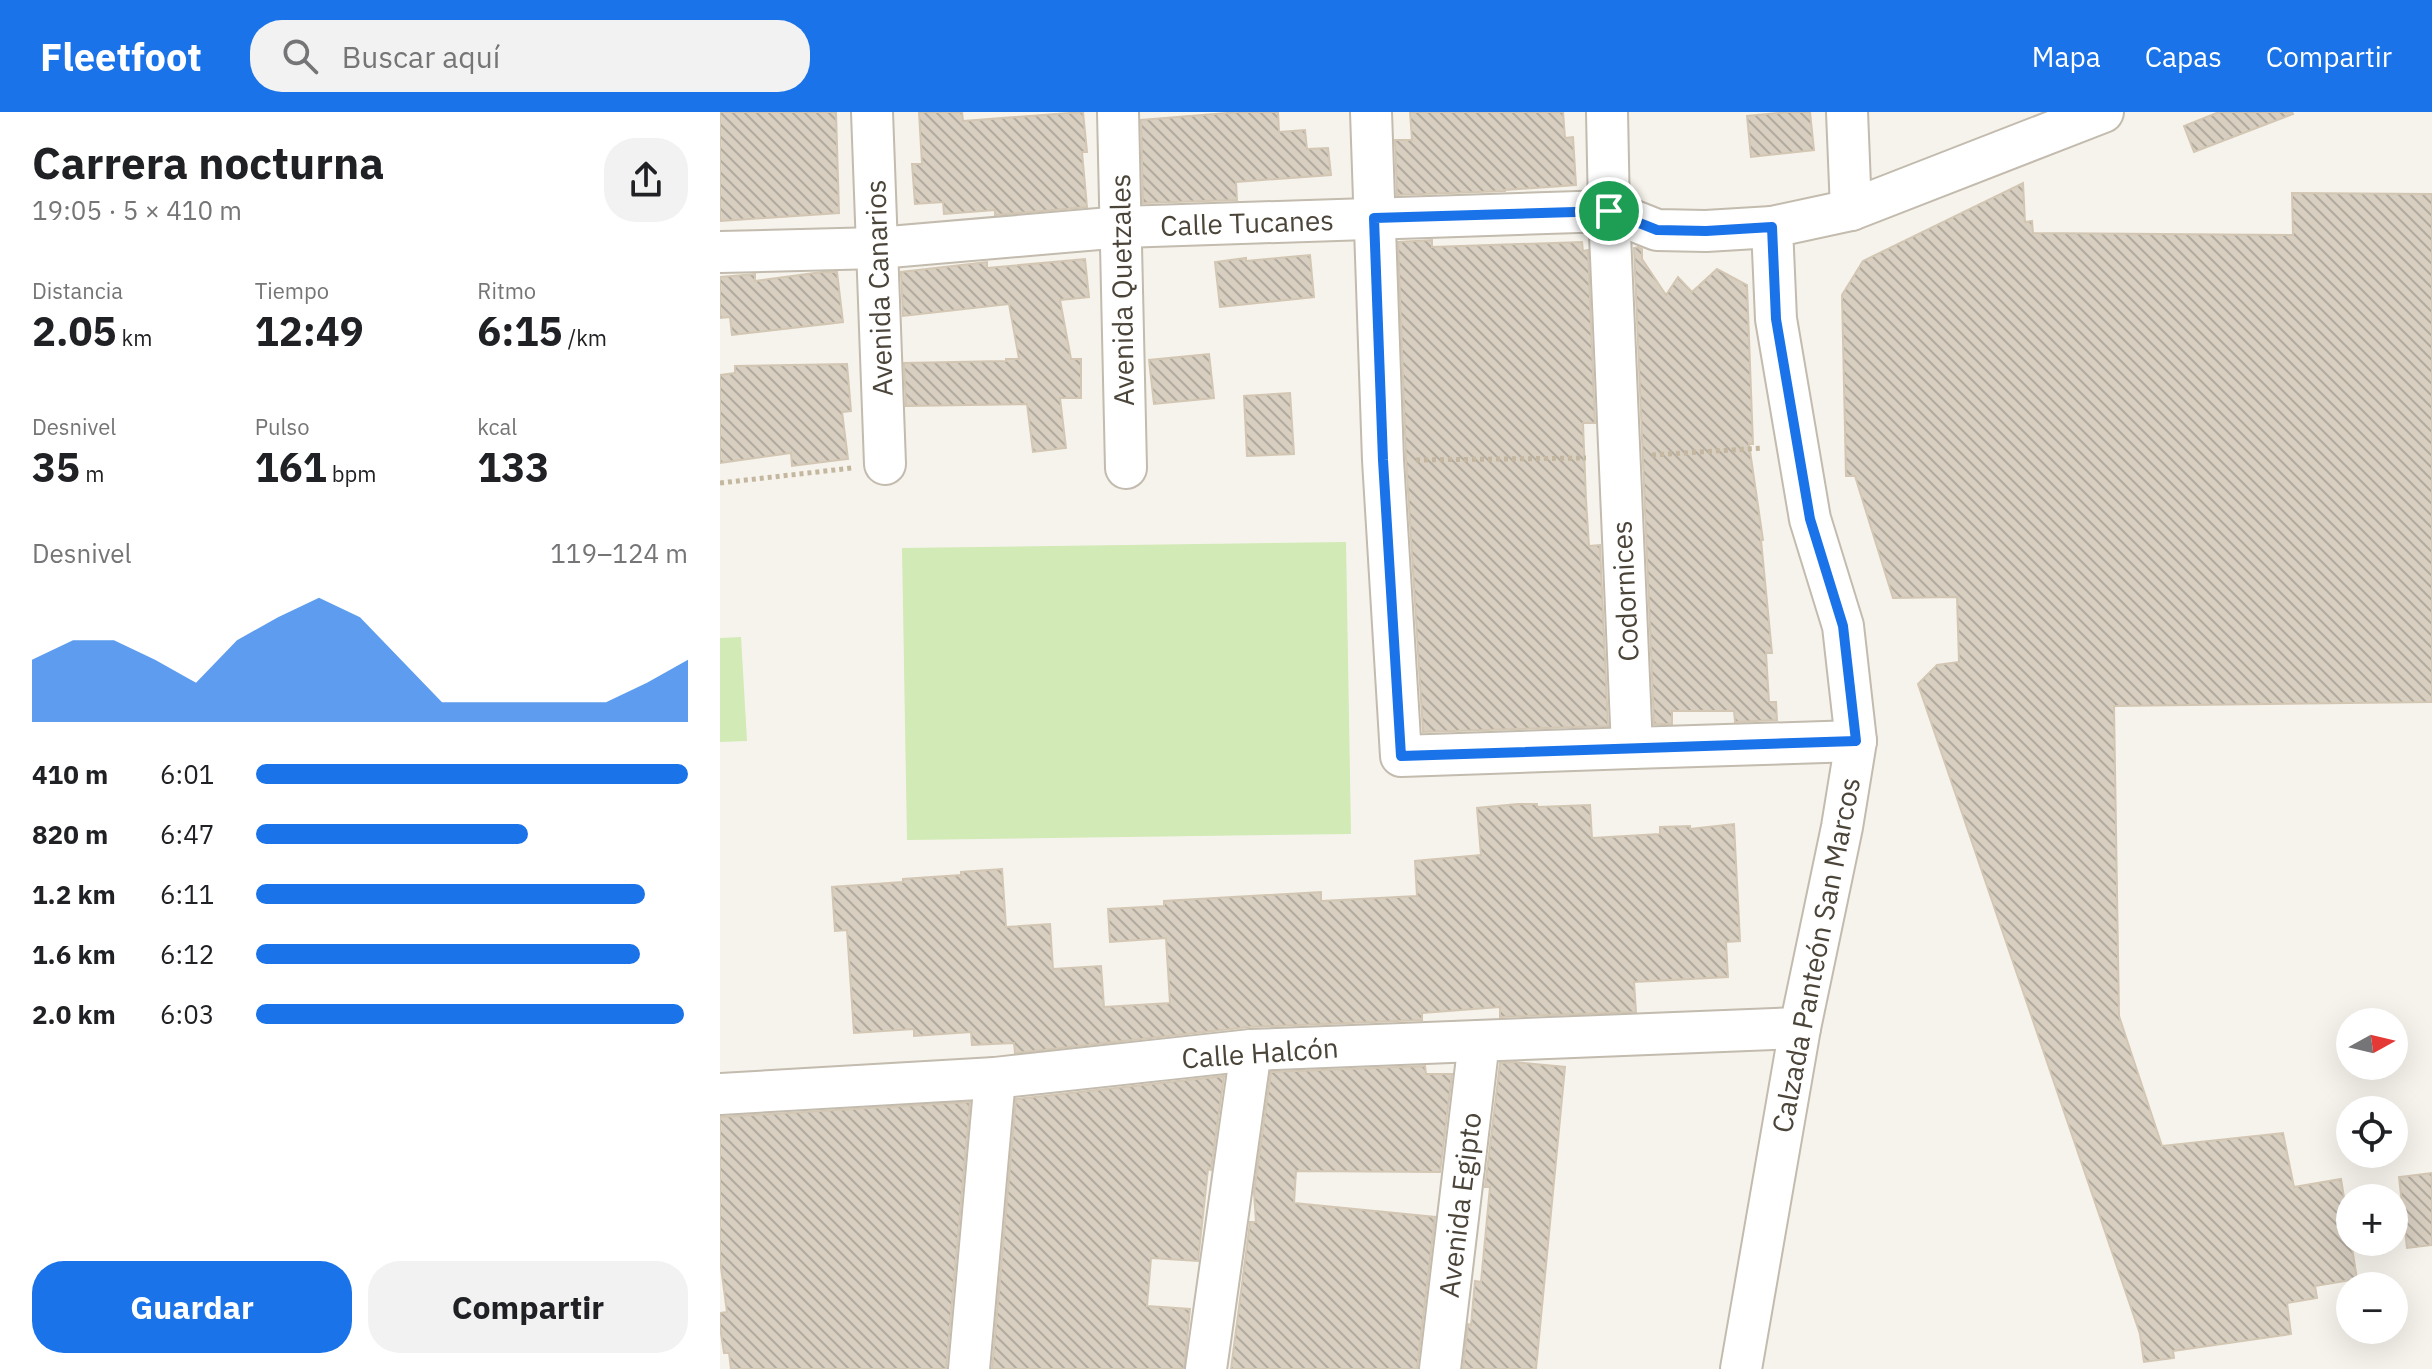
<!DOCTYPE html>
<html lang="es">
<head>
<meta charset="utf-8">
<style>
	body { margin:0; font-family:"IBM Plex Sans",sans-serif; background:#f2f2f2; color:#202124; height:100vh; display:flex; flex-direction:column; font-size:30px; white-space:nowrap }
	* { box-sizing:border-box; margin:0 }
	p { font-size:26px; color:#757577 }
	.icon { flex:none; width:44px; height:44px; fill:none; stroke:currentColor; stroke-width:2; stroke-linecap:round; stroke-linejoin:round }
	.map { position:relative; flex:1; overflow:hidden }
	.side { display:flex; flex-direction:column; background:#fff; width:720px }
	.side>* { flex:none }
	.needle { width:52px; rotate:82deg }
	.tools { position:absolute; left:1616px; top:896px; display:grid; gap:16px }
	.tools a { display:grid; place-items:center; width:72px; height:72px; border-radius:50%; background:#fff; box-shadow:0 8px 32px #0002; font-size:40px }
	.pin { position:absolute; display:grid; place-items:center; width:68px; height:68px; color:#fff; margin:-34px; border:4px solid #fff; border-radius:50%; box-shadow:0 2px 8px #0007 }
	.round { display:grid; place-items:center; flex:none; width:84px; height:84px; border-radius:32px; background:#f2f2f2 }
	.headline { display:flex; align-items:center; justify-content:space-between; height:136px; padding:0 32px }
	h1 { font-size:44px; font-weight:700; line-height:60px }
	.stats { display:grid; grid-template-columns:repeat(3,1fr); gap:12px; height:136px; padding:8px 32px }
	.stats div { display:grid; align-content:center }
	.stats b { font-size:40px; font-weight:700 }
	.stats small { font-size:22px; font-weight:400 }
	.stats p { font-size:22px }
	.chart { height:224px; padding:16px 32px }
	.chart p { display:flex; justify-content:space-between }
	.chart svg { width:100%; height:144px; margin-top:8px; fill:#1a73e8; opacity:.7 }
	.cta { display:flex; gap:16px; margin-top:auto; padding:16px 32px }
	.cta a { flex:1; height:92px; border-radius:32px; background:#1a73e8; color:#fff; font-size:32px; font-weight:700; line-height:92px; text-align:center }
	.cta a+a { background:#f2f2f2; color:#202124 }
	ul { padding:0 32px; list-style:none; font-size:26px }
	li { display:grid; grid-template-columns:128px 96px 1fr; align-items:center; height:60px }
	li i { height:20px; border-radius:10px; background:#1a73e8 }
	header { display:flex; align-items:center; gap:48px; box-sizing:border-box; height:112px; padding:0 40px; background:#1a73e8; color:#fff }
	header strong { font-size:38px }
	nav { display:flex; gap:44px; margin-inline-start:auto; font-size:28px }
	.search { width:560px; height:72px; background:#f2f2f2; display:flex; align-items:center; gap:20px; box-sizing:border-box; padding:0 28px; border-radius:32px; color:#757577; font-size:30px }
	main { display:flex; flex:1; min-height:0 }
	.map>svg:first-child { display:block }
</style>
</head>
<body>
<header>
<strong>Fleetfoot</strong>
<div class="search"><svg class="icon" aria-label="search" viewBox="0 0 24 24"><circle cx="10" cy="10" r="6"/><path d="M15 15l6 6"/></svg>Buscar aquí</div>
<nav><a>Mapa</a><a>Capas</a><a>Compartir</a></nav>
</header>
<main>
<section class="side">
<div class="headline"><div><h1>Carrera nocturna</h1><p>19:05 · 5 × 410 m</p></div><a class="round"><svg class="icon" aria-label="share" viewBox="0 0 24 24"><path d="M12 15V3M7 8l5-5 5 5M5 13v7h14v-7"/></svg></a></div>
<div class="stats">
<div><p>Distancia</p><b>2.05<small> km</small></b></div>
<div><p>Tiempo</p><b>12:49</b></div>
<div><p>Ritmo</p><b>6:15<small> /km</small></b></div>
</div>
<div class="stats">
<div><p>Desnivel</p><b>35<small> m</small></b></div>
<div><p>Pulso</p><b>161<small> bpm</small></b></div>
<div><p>kcal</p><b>133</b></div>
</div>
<div class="chart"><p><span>Desnivel</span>119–124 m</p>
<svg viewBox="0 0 160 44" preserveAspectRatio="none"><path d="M0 44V25L10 19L20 19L30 25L40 32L50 19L60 12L70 6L80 12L90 25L100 38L110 38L120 38L130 38L140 38L150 32L160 25V44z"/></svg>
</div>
<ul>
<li><b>410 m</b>6:01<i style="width:100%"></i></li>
<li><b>820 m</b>6:47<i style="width:63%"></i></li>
<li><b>1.2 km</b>6:11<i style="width:90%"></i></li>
<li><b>1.6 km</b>6:12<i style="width:89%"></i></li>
<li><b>2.0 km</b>6:03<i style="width:99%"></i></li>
</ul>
<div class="cta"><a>Guardar</a><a>Compartir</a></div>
</section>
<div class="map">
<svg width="1712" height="1257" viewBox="0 0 1712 1257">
	<defs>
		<pattern id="building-back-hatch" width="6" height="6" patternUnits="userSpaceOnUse" patternTransform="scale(2)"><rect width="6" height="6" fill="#d8cfc1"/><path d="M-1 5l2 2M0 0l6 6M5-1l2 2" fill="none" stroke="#b1aa9e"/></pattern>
	</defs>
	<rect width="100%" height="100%" fill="#f6f3ec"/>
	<g fill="#d2eab5">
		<polygon points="626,430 631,722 187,728 182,436"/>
		<polygon points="21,525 27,629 0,630 0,526"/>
	</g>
	<g fill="url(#building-back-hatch)" stroke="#d3c7b4" stroke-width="2">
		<polygon points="0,0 116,0 119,101 0,109"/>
		<polygon points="199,0 242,0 243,9 363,0 367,40 362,40 367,95 275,103 275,98 224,102 223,90 195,92 192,52 202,52"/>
		<polygon points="519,0 558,0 559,20 585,18 587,37 608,36 611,63 516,70 517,88 423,91 421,8"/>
		<polygon points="690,0 843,0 845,26 853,25 856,73 785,78 785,79 677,83 675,28 692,28"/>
		<polygon points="1068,0 1090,0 1094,38 1031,45 1027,4"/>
		<polygon points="1499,0 1572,0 1573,2 1474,40 1464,14"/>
		<polygon points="1303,71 1305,110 1312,109 1313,121 1573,123 1572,81 1712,82 1712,590 1394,594 1399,904 1442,1034 1563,1021 1574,1075 1621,1067 1637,1167 1595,1174 1597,1186 1567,1191 1571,1222 1453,1239 1454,1246 1424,1250 1420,1222 1198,572 1217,553 1239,550 1237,485 1173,486 1135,364 1126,364 1122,183 1143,149"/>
		<polygon points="712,128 712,135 862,130 863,139 868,138 875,311 863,311 866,388 869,434 880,433 888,614 703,620 686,347 678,130"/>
		<polygon points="918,135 922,137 922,147 946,183 958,165 972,180 997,157 1027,173 1033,332 1029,332 1043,428 1041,428 1052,541 1046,541 1049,590 1056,590 1057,608 1015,610 1014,599 952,599 952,612 934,612 914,136"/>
		<polygon points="590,143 594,185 500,195 495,150 526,146 526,149"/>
		<polygon points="365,147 369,185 340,188 351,247 361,247 361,286 340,286 346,336 313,340 307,292 186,294 184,251 286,249 286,247 299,247 289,192 183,204 181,160 267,150 267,156"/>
		<polygon points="102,160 117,160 123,210 12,223 10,205 0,206 0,165 35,162 35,169"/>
		<polygon points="489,242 494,286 434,292 429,248"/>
		<polygon points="127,252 131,299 122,300 128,347 72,354 71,341 0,351 0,263 15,261 15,254"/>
		<polygon points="570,281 574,342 527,344 524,284"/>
		<polygon points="798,692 817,692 817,695 870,693 872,726 940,722 940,715 970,714 970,717 1014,712 1020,829 1006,830 1008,865 914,870 916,900 780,905 780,895 702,901 702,908 529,915 295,941 294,931 252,933 251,920 194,924 194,917 134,921 127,818 115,819 112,775 183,770 183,767 241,763 241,760 282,757 286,815 330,812 333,857 381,854 384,895 450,891 446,826 390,830 388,797 444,794 444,789 601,780 601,789 697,784 695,749 761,743 757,696"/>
		<polygon points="794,950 845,955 816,1257 743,1257 748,1212 751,1213 755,1169 761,1170 770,1075 765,1075 780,951"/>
		<polygon points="705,954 706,962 732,962 720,1060 576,1059 574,1091 715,1105 697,1257 511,1257 530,1110 536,1110 534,1080 551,960"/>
		<polygon points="504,964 491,1058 488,1057 478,1149 431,1146 427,1194 470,1197 464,1257 272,1257 296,987"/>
		<polygon points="250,990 226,1257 11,1257 9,1241 4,1241 0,1215 0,1201 7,1200 0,1148 0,1005"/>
		<polygon points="1712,1061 1712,1133 1687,1136 1679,1065"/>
	</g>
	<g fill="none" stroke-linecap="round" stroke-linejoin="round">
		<defs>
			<g id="minor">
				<polyline points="152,0 165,352"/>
				<polyline points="398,0 406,356"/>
				<polyline points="651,0 663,348 681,644 912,636"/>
				<polyline points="887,0 889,99 912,636 1136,629"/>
				<polyline points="1127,0 1131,98"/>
				<polyline points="0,140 158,136 402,115 889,99 937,118 986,119 1052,115"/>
				<polyline points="0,982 275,966 531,938 1080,916"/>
				<polyline points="249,1257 275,966"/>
				<polyline points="486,1257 531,938"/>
				<polyline points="720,1257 759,929"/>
				<polyline points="1021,1257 1080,916 1122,715 1136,629 1123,514 1090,407 1056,207 1052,115 1131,98 1383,0"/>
			</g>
		</defs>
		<use href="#minor" stroke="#c2bbae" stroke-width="44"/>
		<g stroke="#c4b79f" stroke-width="5" stroke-dasharray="4 4" stroke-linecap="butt">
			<polyline points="932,343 1042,336"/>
			<polyline points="696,348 866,346"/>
			<polyline points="0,371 132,356"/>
		</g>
		<use href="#minor" stroke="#fff" stroke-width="40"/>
	</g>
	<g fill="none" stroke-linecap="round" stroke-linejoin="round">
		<defs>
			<polygon id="route" points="889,99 937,118 986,119 1052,115 1056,207 1090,407 1123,514 1136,629 681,644 663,348 654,106"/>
		</defs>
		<use href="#route" stroke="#fff" stroke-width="16"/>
		<use href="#route" stroke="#1a73e8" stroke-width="10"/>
	</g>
	<g text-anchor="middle" stroke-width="7" stroke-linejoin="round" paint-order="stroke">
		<g font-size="28" fill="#4b4439" stroke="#fff">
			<text transform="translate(527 111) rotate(-2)" y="10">Calle Tucanes</text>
			<text transform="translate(159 176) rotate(-92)" y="10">Avenida Canarios</text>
			<text transform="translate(402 178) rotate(-91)" y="10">Avenida Quetzales</text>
			<text transform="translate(905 479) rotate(-93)" y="10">Codornices</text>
			<text transform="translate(1096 843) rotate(-79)" y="10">Calzada Panteón San Marcos</text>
			<text transform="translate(540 941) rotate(-4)" y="10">Calle Halcón</text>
			<text transform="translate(740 1093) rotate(-83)" y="10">Avenida Egipto</text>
		</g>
	</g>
</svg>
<div class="tools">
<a><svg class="needle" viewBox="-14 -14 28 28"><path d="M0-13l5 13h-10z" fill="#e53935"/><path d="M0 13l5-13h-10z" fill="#757577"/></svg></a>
<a><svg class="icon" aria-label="locate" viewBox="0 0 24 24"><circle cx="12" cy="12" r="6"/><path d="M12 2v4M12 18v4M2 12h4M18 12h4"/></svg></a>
<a>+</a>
<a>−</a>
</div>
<div class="pin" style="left:889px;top:99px;background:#1e9e55"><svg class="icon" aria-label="arrive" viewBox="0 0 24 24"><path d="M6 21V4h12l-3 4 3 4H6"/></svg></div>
</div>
</main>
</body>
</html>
